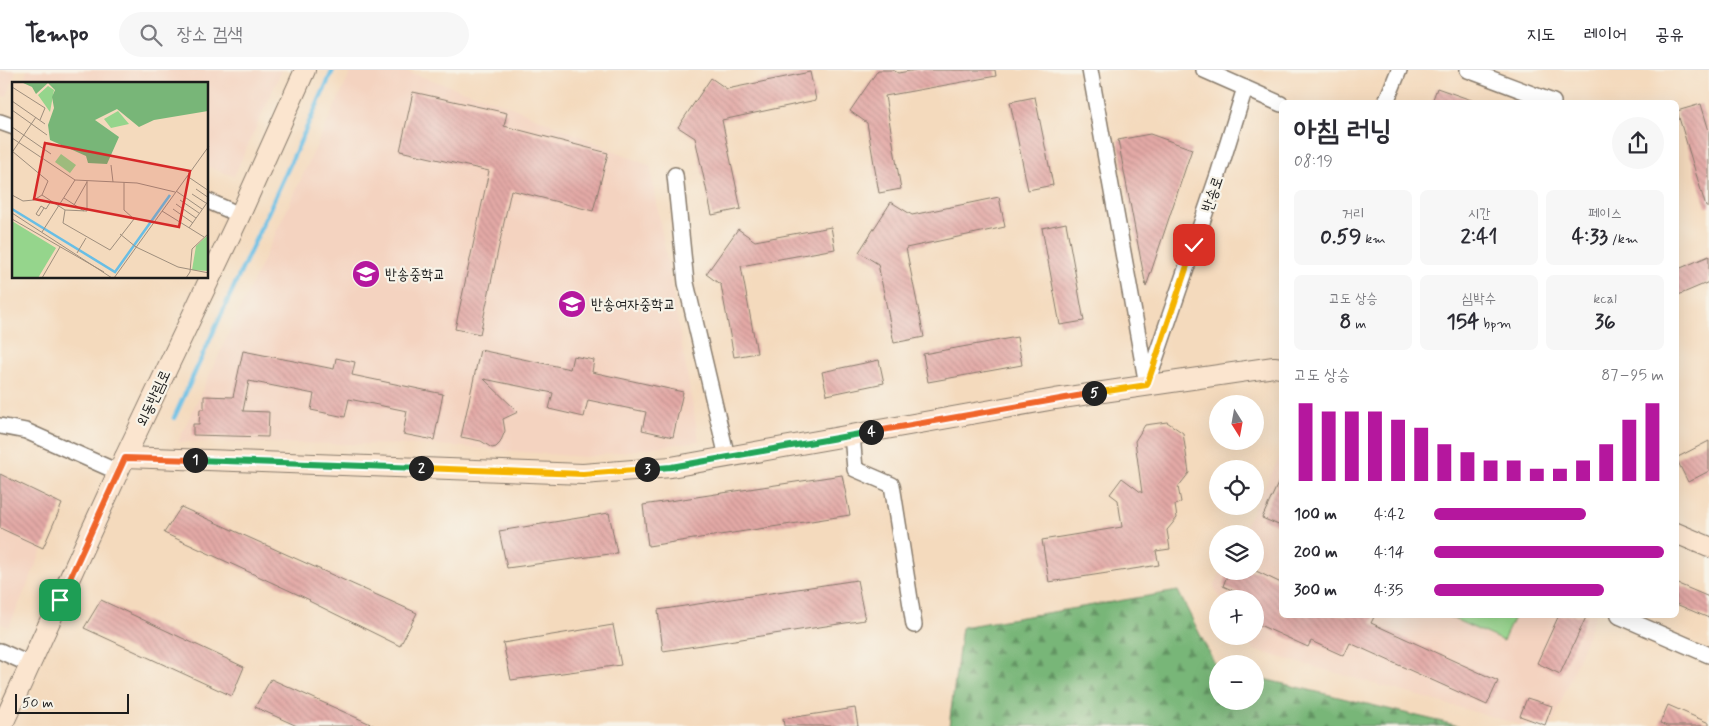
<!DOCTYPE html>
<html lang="ko">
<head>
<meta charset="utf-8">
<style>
	body { margin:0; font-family:Mynerve,"Poor Story",sans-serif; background:#f7f7f7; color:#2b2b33; height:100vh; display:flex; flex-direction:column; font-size:19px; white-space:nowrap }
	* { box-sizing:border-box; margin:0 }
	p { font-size:16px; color:#7c7c81 }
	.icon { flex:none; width:28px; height:28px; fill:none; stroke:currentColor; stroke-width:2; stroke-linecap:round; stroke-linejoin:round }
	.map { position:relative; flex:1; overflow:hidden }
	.details { position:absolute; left:1279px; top:30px; width:400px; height:518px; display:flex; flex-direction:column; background:#fff; border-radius:8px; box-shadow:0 5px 20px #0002 }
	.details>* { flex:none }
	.needle { width:32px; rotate:169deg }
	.controls { position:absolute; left:1209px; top:325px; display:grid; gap:10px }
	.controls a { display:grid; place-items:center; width:55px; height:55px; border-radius:50%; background:#fff; box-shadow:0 5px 20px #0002; font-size:25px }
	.scale { position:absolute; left:15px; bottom:12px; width:114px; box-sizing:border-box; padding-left:5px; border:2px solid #1c1c1c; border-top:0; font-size:14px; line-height:18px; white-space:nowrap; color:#1c1c1c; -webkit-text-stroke:4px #f7f3e8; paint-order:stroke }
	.pin { position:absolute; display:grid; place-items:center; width:42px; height:42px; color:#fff; margin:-21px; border-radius:10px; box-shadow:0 2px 8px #0006 }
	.km { position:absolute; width:25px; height:25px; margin:-12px; border-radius:50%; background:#222; color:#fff; font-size:14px; line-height:25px; text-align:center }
	.round { display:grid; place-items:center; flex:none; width:52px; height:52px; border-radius:26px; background:#f7f7f7 }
	.summary { display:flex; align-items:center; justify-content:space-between; height:85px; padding:0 15px }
	h1 { font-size:28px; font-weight:700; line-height:38px }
	.figures { display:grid; grid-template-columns:repeat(3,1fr); gap:8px; height:85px; padding:5px 15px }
	.figures div { display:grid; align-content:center; border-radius:8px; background:#f7f7f7; text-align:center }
	.figures b { font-size:21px; font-weight:700 }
	.figures small { font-size:14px; font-weight:400 }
	.figures p { font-size:14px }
	.chart { height:140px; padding:10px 15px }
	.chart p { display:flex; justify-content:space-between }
	.chart svg { width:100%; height:90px; margin-top:5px; stroke:#b5179e; stroke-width:6 }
	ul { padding:0 15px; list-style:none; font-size:16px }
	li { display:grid; grid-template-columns:80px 60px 1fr; align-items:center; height:38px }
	li i { height:12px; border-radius:6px; background:#b5179e }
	header { display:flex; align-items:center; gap:30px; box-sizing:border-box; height:70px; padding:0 25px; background:#fff; border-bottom:1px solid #e1e1e2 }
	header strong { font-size:24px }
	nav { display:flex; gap:28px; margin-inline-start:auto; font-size:18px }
	.search { width:350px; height:45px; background:#f7f7f7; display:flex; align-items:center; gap:12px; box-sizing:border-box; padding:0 18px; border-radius:28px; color:#7c7c81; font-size:19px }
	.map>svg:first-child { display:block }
</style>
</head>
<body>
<header>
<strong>Tempo</strong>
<div class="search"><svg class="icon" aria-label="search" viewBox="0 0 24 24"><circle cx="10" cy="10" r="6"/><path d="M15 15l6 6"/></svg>장소 검색</div>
<nav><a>지도</a><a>레이어</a><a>공유</a></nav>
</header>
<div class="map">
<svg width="1709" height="656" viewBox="0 0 1709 656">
	<defs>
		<pattern id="forest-firs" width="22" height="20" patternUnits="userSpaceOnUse" patternTransform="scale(1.25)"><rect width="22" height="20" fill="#78b678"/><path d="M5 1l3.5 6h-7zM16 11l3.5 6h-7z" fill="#629362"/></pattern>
		<pattern id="building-back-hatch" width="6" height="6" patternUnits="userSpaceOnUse" patternTransform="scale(1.25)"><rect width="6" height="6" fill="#e3a9a6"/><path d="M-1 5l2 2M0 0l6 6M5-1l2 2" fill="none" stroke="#c2918e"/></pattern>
	</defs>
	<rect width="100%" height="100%" fill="#f7f3e8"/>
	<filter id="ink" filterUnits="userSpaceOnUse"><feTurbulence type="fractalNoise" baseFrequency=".02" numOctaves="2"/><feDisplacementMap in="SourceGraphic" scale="10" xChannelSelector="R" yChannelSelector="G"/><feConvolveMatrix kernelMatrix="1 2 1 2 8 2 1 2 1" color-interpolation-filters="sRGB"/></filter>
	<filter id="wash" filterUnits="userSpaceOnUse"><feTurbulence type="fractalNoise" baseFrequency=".0096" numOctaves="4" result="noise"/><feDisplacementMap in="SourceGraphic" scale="20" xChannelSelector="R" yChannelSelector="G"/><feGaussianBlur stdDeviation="1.12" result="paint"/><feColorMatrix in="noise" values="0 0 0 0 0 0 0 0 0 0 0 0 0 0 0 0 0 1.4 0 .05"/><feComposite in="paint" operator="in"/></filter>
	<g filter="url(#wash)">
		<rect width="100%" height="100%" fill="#f4dabd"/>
		<g fill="#f4d3c0">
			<polygon points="0,0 16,0 7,27 0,25"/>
			<polygon points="27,0 282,0 234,106 208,97 208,14 23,14"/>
			<polygon points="352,0 402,0 509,36 650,96 699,371 585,387 440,375 178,372"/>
			<polygon points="1281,384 1281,545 1595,545 1552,656 1525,656 1254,580 1245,566 1255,566 1255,529 1221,529 1214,517 1221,501 1255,501 1255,464 1241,464"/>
			<polygon points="0,404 62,434 9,557 0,553"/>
		</g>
		<polygon fill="url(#forest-firs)" stroke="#4a694a" points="1178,521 1217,598 1218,631 1255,631 1255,607 1459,656 949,656 962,557"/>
		<polygon fill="#95d58c" stroke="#587854" points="1445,545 1515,545 1503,571"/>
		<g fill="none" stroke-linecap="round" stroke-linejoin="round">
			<polyline stroke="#68bee5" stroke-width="4.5" points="174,348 333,0"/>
		</g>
		<g id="blocks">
			<g fill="url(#building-back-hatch)">
				<polygon points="878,0 893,0 898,3 916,0 995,0 996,6 885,26 901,119 879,123 867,53 850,41"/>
				<polygon points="810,2 816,30 722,50 741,139 712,145 695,68 678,57 711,8 727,19"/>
				<polygon points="1437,18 1474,31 1474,32 1432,32"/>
				<polygon points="413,22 507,43 504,56 608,83 593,141 511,120 480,264 455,259 489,101 400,81"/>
				<polygon points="1035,27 1053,115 1028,120 1010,32"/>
				<polygon points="1701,34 1709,61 1709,137 1706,137 1677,41"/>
				<polygon points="1150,64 1192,79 1146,217 1118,70"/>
				<polygon points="999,127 1005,157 906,178 924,267 894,273 878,194 859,182 891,132 912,145"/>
				<polygon points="1066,153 1084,251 1060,255 1042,158"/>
				<polygon points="831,157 835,179 741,196 757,283 734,287 721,215 706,204 738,159 755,171"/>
				<polygon points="1709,186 1709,212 1676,226 1676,200"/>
				<polygon points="1017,267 1022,295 928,312 923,284"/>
				<polygon points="480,280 570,299 573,286 594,290 592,302 683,322 673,367 642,360 646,342 588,330 584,347 549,339 553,323 484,309 518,342 503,349 505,361 500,373 496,377 492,378 481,371 461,367"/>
				<polygon points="243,281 334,299 336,288 355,292 352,305 443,324 434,370 403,364 407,341 349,329 345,347 311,340 314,324 249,311 243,341 269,342 268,367 193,365 193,354 199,354 200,339 204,339 204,326 233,327"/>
				<polygon points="879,290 884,313 827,325 822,302"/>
				<polygon points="1167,352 1183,363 1189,403 1178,417 1181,432 1175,435 1177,448 1167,460 1170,479 1156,481 1159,495 1049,512 1042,470 1122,457 1118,430 1110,424 1122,408 1142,423 1135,371 1145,355"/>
				<polygon points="1709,371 1709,401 1688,412 1676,388"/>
				<polygon points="0,404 62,434 43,478 0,458"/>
				<polygon points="842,405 850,445 648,476 643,435"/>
				<polygon points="1281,407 1281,456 1262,448"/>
				<polygon points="181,437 417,543 400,576 309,531 310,530 164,463"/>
				<polygon points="609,443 617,483 507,498 499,461"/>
				<polygon points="1229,501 1256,501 1281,513 1281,545 1375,545 1371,553 1498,611 1487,635 1350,573 1344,586 1311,571 1308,577 1255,553 1255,529 1252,529 1223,516"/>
				<polygon points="857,510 865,550 663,581 658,540"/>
				<polygon points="1676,513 1709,527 1709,548 1676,534"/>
				<polygon points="101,530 244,597 232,626 84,558"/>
				<polygon points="1559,545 1587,545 1560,604 1537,593"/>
				<polygon points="613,555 621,595 511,610 503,573"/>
				<polygon points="271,609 375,656 297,656 255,637"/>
				<polygon points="1527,628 1552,636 1545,655 1520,646"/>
				<polygon points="1668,635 1709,653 1709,656 1667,656 1660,653"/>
				<polygon points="855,638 858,656 784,656 783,649"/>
			</g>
		</g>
	</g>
	<g filter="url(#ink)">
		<use href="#blocks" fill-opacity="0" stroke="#887b6c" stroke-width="1"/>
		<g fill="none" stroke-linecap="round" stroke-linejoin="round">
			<defs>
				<g id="street">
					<polyline points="1090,0 1147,315"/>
					<polyline points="1204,0 1281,34"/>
					<polyline points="1468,0 1553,32"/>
					<polyline points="1386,32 1399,0"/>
					<polyline points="0,52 14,57"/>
					<polyline points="675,105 686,213 727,387"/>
					<polyline points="208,131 240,145"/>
					<polyline points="1147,313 1218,105 1245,18"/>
					<polyline points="0,356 26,361 118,402"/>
					<polyline points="852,365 855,399 892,415 914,555"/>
					<polyline points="1619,546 1709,585"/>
					<polyline points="0,581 31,595"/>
				</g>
				<g id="secondary">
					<polyline points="125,387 583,404 671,397 1055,329 1274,297 1281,298"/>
					<polyline points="1676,463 1709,477"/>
					<polyline points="2,656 125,387 240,145 305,0"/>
				</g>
			</defs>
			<use href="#street" stroke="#887b6c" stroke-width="18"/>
			<use href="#secondary" stroke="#887b6c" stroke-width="22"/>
			<use href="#street" stroke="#fff" stroke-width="15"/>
			<use href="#secondary" stroke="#fbe5cf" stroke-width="20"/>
		</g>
	</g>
	<g fill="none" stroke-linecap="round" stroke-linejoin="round" filter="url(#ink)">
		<defs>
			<polyline id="split-1" points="60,530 125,388 195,390"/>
			<polyline id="split-2" points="195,390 421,398"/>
			<polyline id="split-3" points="421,398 583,404 647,399"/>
			<polyline id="split-4" points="647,399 671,397 871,362"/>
			<polyline id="split-5" points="871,362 1094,323"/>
			<polyline id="split-6" points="1094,323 1147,315 1194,175"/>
		</defs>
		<use href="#split-1" stroke="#fff" stroke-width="10"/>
		<use href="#split-2" stroke="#fff" stroke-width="10"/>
		<use href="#split-3" stroke="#fff" stroke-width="10"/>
		<use href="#split-4" stroke="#fff" stroke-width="10"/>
		<use href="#split-5" stroke="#fff" stroke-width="10"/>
		<use href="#split-6" stroke="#fff" stroke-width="10"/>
		<use href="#split-1" stroke="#f0652b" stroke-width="6"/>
		<use href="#split-2" stroke="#22a559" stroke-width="6"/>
		<use href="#split-3" stroke="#f5b400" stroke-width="6"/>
		<use href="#split-4" stroke="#22a559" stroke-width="6"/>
		<use href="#split-5" stroke="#f0652b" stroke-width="6"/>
		<use href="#split-6" stroke="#f5b400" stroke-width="6"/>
	</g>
	<defs>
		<symbol id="school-disc" viewBox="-11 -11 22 22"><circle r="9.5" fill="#b5179e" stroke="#f7f3e8"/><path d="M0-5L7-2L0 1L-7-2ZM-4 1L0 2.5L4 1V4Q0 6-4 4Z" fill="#fff"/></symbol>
	</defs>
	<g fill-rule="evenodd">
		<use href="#school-disc" x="350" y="188" width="32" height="32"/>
		<use href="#school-disc" x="556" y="218" width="32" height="32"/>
	</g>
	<g text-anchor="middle" stroke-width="4.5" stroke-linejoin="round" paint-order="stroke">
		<g font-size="15" fill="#1c1c1c" stroke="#f7f3e8">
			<text transform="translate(1212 124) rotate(-71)" y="5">반송로</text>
			<text transform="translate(153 328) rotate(-65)" y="5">외동반림로</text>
		</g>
		<g font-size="15" fill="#1c1c1c" stroke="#f7f3e8" text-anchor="start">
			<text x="385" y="209">반송중학교</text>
			<text x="591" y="239">반송여자중학교</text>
		</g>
	</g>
	<g transform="translate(12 12)">
		<rect width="196" height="196" fill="#f4dabd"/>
		<path d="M36,4L42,8L38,30L26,13ZM106,29L117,42L99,46L92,37ZM196,153V189L180,188L184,164Z" fill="#95d58c"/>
		<path d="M9,0H196V29L142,38L127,45L105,27L83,38L107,55L95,82L76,81L74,74L38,58L36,43L42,26L40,15L43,8L36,1L24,12L20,5Z" fill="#78b678"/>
		<path d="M49,72L64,83L58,91L43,80ZM0,139L44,166L26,196H0Z" fill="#95d58c"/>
		<path fill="none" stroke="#68bee5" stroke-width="2.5" d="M0,127L103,190L158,113"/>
		<path fill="none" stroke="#9e8e7d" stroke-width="1" d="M0,5L33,26L28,38M0,19L33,42M0,28L35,53M0,45L39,72M0,56L63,98L125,101L163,110M0,69L36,99L30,113L22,118L11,119L0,113M1,69L24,35M99,83L101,100M175,94L197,109M184,107L197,116M164,109L190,127M180,112L197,123M30,113L53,128L75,129M52,116L72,129M168,118L187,131M164,122L184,136M62,123L75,100M32,126L27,134L24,132L29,124L34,127L39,119M161,127L181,141M53,128L51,141L98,168L122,137L112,128V100M75,129V99M150,129L192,155M0,131L100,196M0,137L92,190M177,146L197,118M30,150L63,98M108,152L124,165L166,185L197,191M65,171L74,156M30,196L48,165M102,196L197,64M174,196L178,190L180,167L197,151"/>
		<path fill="#d62828" fill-opacity="0.15" stroke="#d62828" stroke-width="2.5" d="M33,61L178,89L167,145L22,117Z"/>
		<rect width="196" height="196" fill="none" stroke="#1c1c1c" stroke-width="2.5"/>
	</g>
</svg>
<div class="controls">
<a><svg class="needle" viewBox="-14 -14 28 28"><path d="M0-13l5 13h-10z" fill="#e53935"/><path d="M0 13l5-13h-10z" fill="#7c7c81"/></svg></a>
<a><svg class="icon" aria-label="locate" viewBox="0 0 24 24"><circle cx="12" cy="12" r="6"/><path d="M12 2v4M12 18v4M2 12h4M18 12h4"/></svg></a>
<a><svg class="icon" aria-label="layers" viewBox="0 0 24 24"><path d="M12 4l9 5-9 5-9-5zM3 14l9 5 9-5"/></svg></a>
<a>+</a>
<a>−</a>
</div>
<div class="scale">50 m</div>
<div class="pin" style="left:60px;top:530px;background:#1e9e55"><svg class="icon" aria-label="arrive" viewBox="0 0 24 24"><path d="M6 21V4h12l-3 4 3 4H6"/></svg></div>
<div class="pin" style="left:1194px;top:175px;background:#d93025"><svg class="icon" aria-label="check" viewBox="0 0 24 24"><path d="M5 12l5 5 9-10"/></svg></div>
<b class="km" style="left:195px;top:390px">1</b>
<b class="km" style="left:421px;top:398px">2</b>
<b class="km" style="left:647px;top:399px">3</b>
<b class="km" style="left:871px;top:362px">4</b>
<b class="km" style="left:1094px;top:323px">5</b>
<section class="details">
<div class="summary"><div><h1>아침 러닝</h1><p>08:19</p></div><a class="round"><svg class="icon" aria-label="share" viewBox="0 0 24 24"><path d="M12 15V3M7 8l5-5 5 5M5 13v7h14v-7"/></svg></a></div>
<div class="figures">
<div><p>거리</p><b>0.59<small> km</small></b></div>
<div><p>시간</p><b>2:41</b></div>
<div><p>페이스</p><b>4:33<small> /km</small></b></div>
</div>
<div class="figures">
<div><p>고도 상승</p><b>8<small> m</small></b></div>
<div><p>심박수</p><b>154<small> bpm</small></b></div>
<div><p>kcal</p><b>36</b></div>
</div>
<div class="chart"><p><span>고도 상승</span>87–95 m</p>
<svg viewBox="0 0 160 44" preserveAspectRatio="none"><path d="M5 44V6M15 44V10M25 44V10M35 44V10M45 44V14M55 44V18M65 44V26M75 44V30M85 44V34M95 44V34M105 44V38M115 44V38M125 44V34M135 44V26M145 44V14M155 44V6"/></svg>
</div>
<ul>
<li><b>100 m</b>4:42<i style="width:66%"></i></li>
<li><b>200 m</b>4:14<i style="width:100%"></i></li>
<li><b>300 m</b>4:35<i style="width:74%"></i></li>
</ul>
</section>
</div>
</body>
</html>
